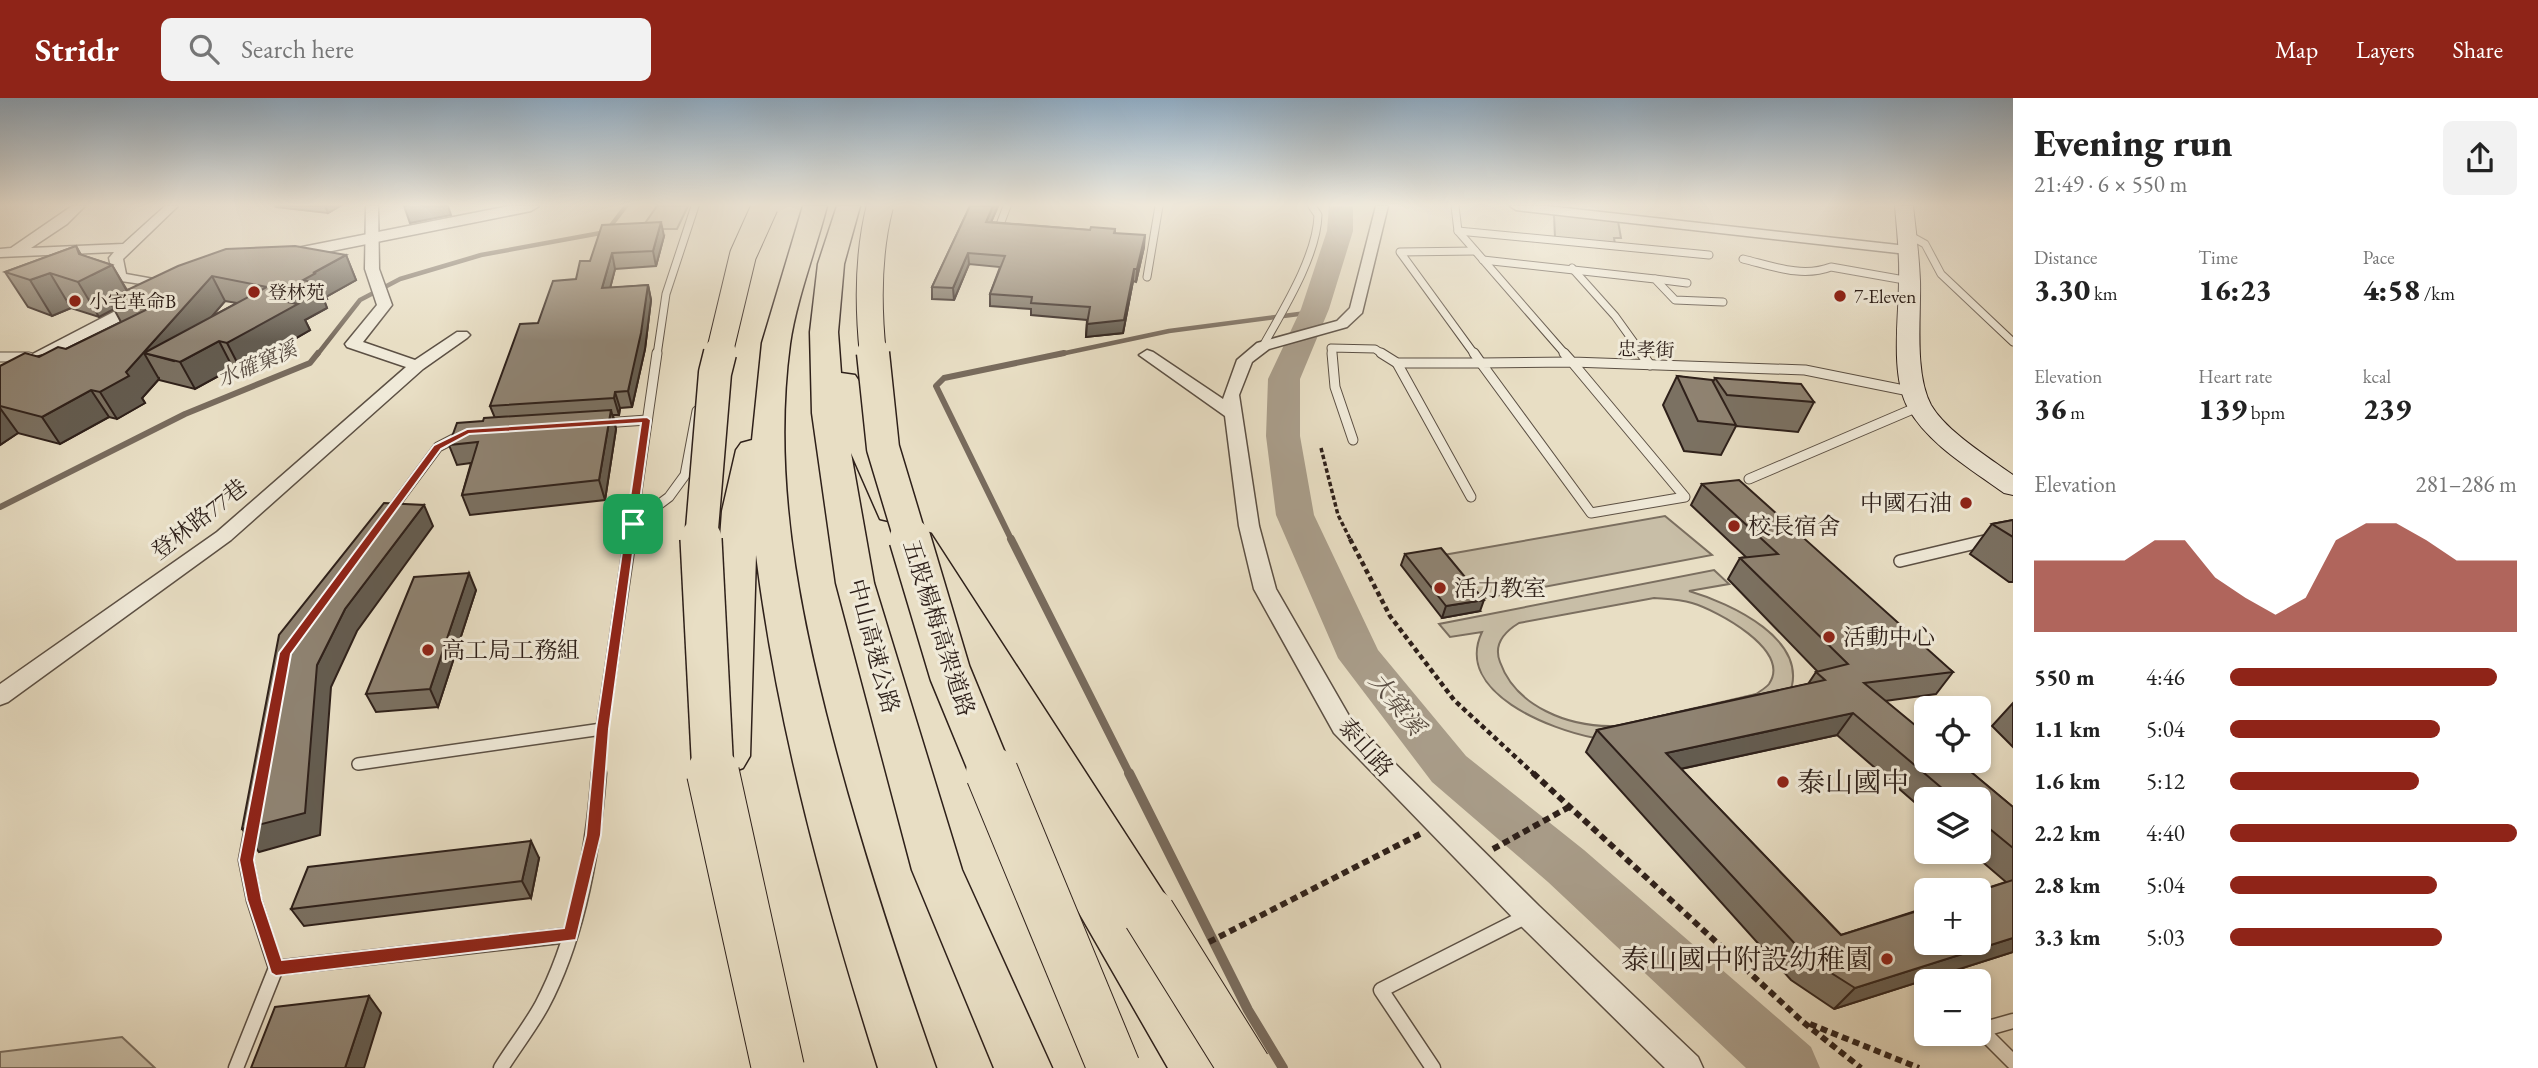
<!DOCTYPE html>
<html lang="en">
<head>
<meta charset="utf-8">
<style>
	body { margin:0; font-family:"EB Garamond","Noto Serif TC",serif; background:#f2f2f2; color:#222; height:100vh; display:flex; flex-direction:column; font-size:26px; white-space:nowrap }
	* { box-sizing:border-box; margin:0 }
	p { font-size:23px; color:#767676 }
	.icon { flex:none; width:38px; height:38px; fill:none; stroke:currentColor; stroke-width:2; stroke-linecap:round; stroke-linejoin:round }
	.map { position:relative; flex:1; overflow:hidden }
	.panel { display:flex; flex-direction:column; background:#fff; width:525px }
	.panel>* { flex:none }
	.fabs { position:absolute; left:1914px; top:598px; display:grid; gap:14px }
	.fabs a { display:grid; place-items:center; width:77px; height:77px; border-radius:10px; background:#fff; box-shadow:0 4px 10px #0003; font-size:35px }
	.pin { position:absolute; display:grid; place-items:center; width:60px; height:60px; color:#fff; margin:-30px; border-radius:14px; box-shadow:0 4px 10px #0006 }
	.round { display:grid; place-items:center; flex:none; width:74px; height:74px; border-radius:10px; background:#f2f2f2 }
	.headline { display:flex; align-items:center; justify-content:space-between; height:119px; padding:0 21px }
	h1 { font-size:38px; font-weight:800; line-height:52px }
	.figures { display:grid; grid-template-columns:repeat(3,1fr); gap:10px; height:119px; padding:7px 21px }
	.figures div { display:grid; align-content:center }
	.figures b { font-size:30px; font-weight:800 }
	.figures small { font-size:19px; font-weight:400 }
	.figures p { font-size:19px }
	.chart { height:196px; padding:14px 21px }
	.chart p { display:flex; justify-content:space-between }
	.chart svg { width:100%; height:126px; margin-top:7px; fill:#8f2418; opacity:.7 }
	ul { padding:0 21px; list-style:none; font-size:23px }
	li { display:grid; grid-template-columns:112px 84px 1fr; align-items:center; height:52px }
	li i { height:18px; border-radius:9px; background:#8f2418 }
	header { display:flex; align-items:center; gap:42px; box-sizing:border-box; height:98px; padding:0 35px; background:#8f2418; color:#fff }
	header strong { font-size:33px }
	nav { display:flex; gap:38px; margin-inline-start:auto; font-size:24px }
	.search { width:490px; height:63px; background:#f2f2f2; display:flex; align-items:center; gap:18px; box-sizing:border-box; padding:0 24px; border-radius:10px; color:#767676; font-size:26px }
	main { display:flex; flex:1; min-height:0 }
	.map>svg:first-child { display:block }
</style>
</head>
<body>
<header>
<strong>Stridr</strong>
<div class="search"><svg class="icon" aria-label="search" viewBox="0 0 24 24"><circle cx="10" cy="10" r="6"/><path d="M15 15l6 6"/></svg>Search here</div>
<nav><a>Map</a><a>Layers</a><a>Share</a></nav>
</header>
<main>
<div class="map">
<svg width="2013" height="970" viewBox="0 0 2013 970">
	<rect width="100%" height="100%" fill="#e8dec4"/>
	<filter id="stains"><feTurbulence type="fractalNoise" baseFrequency=".00286" numOctaves="4"/><feColorMatrix values="0 0 0 0 .2 0 0 0 0 .09 0 0 0 0 .02 0 0 0 .5 -.17"/></filter>
	<radialGradient id="worn" r=".72"><stop offset=".6" stop-color="#630" stop-opacity="0"/><stop offset="1" stop-color="#630" stop-opacity=".3"/></radialGradient>
	<g fill="#c8bea7" stroke="#7b6f60" stroke-width="2" fill-rule="evenodd">
		<polygon points="657,108 688,108 677,131 641,131"/>
		<polygon points="1554,116 1618,123 1621,140 1614,140 1615,146 1555,140"/>
		<polygon points="1665,418 1712,457 1475,502 1438,458"/>
		<path d="M1714,472L1729,486L1689,493C1730,505 1812,542 1789,597L1595,640C1552,632 1453,595 1482,534L1450,539L1439,526ZM1654,500C1667,501 1679,501 1692,505C1716,512 1792,552 1769,586C1766,590 1760,593 1756,596C1723,604 1690,611 1656,619C1643,622 1628,627 1614,628C1569,629 1516,609 1500,564C1493,546 1504,534 1519,525Z"/>
		<polygon points="122,939 155,970 0,970 0,954"/>
	</g>
	<g fill="none" stroke-linecap="round" stroke-linejoin="round">
		<g stroke="#786b5d" stroke-width="4.5">
			<polyline points="317,257 360,202 400,181 481,157 606,134 626,108"/>
			<polyline points="1056,257 1169,233 1314,214"/>
		</g>
		<g stroke="#786b5d" stroke-width="6">
			<polyline points="0,409 185,316 310,265 318,255"/>
			<polyline points="1012,443 936,288 944,280 1064,255"/>
		</g>
		<polyline stroke="#786b5d" stroke-width="8" points="1011,441 1130,677"/>
		<polyline stroke="#786b5d" stroke-width="10" points="1129,675 1248,912 1283,970"/>
		<polygon fill="#a99d8a" fill-rule="evenodd" points="1329,108 1353,108 1353,133 1329,211 1300,281 1300,338 1314,417 1378,552 1466,658 1584,752 1811,949 1820,970 1746,970 1548,784 1432,684 1338,560 1276,417 1266,338 1268,281 1301,211 1327,133"/>
		<defs>
			<g id="service-far3">
				<polyline points="1455,108 1458,133 1566,257"/>
				<polyline points="998,132 1007,108"/>
				<polyline points="1458,133 1709,157"/>
				<polyline points="1907,136 1925,146 1941,176 2013,244"/>
				<polyline points="1475,153 1400,154 1475,257"/>
				<path d="M1743,161C1772,168 1802,180 1831,169L1910,183"/>
				<polyline points="1483,162 1655,181 1675,202 1723,204"/>
				<polyline points="1572,170 1615,218 1643,257"/>
				<polyline points="1147,179 1159,108"/>
				<polyline points="1655,181 1687,185"/>
				<path d="M1263,248C1283,212 1317,158 1318,117L1312,108"/>
				<polyline points="657,257 666,196 695,108"/>
				<polyline points="1332,257 1331,250 1375,251 1384,257"/>
			</g>
			<g id="service-far2">
				<polyline points="1332,255 1335,289 1353,342"/>
				<polyline points="1381,255 1397,265 1481,265"/>
				<polyline points="1474,255 1481,265"/>
				<polyline points="1564,255 1572,264 1805,272 1914,294"/>
				<polyline points="1641,255 1650,267"/>
				<polyline points="0,259 29,259"/>
				<polygon points="1572,264 1685,399 1591,415 1481,265"/>
				<polyline points="1397,265 1471,399"/>
				<polyline points="603,325 647,322"/>
				<polyline points="1749,381 1920,308"/>
				<polyline points="389,415 438,349 465,335"/>
				<polyline points="633,426 669,399 685,377 697,313"/>
				<polyline points="630,443 657,255"/>
				<polyline points="1989,443 2013,433"/>
			</g>
			<g id="service-far1">
				<polyline points="1900,463 1993,441"/>
				<polyline points="358,666 602,631"/>
				<polyline points="599,677 602,631 630,441"/>
			</g>
			<g id="service">
				<polyline points="276,870 570,837"/>
				<polyline points="2013,923 1981,932 2013,964"/>
				<polyline points="236,970 276,870 254,802 246,762 252,730"/>
				<path d="M501,970C514,949 530,929 542,907C579,837 593,753 599,675"/>
				<polyline points="1433,970 1381,892 1529,817"/>
			</g>
			<g id="minor">
				<polygon points="72,108 85,108 67,126 31,150 123,146 165,108 178,108 123,161 126,176 176,185 178,188 176,191 114,182 109,160 114,154 0,159 0,151 11,150"/>
				<polygon points="366,108 378,108 379,171 392,207 363,244 415,262 457,234 467,234 470,237 467,240 423,271 231,442 8,604 0,607 0,586 217,434 406,269 347,249 345,246 377,207 365,171"/>
				<polygon points="1376,108 1388,108 1362,215 1347,229 1269,251 1252,264 1239,297 1259,428 1276,491 1352,623 1539,808 1698,959 1703,970 1665,970 1519,826 1334,635 1254,491 1239,428 1225,318 1139,257 1147,252 1153,254 1223,301 1237,262 1257,245 1337,223 1350,210"/>
				<polygon points="1510,108 1547,108 1907,148 1914,152 1907,156 1516,112"/>
			</g>
			<g id="tertiary">
				<polygon points="509,108 539,108 531,113 282,163 273,158 282,153"/>
				<polygon points="150,195 159,201 157,205 0,287 0,273"/>
			</g>
			<path id="secondary" d="M1895,108H1913C1916,133 1919,158 1920,183C1921,219 1914,275 1931,307C1946,333 1988,359 2013,377V397L2004,395C1971,371 1928,346 1908,310C1890,277 1899,219 1899,183C1900,158 1897,133 1895,108Z"/>
			<g id="motorway">
				<path d="M803,108H827C816,151 796,203 790,246C772,379 799,514 833,643C862,753 898,862 936,970H878C825,802 778,632 756,457L750,658L743,670L727,676L711,670L704,658L722,413L736,352L741,345L752,342L762,245Z"/>
				<polygon points="837,108 860,108 844,166 838,234 841,275 855,277 859,283 871,326 911,413 906,421 893,424 880,421 851,355 874,485 962,772 1052,970 994,970 912,772 836,485 812,315 810,234 818,166"/>
				<polygon points="918,432 931,436 1167,800 1175,816 1167,832 1150,838 1221,950 1229,970 1168,970 1028,726 930,534 936,524 946,521 900,444 905,436"/>
			</g>
		</defs>
		<use href="#service-far3" stroke="#5c5044" stroke-width="9"/>
		<use href="#service-far2" stroke="#5c5044" stroke-width="11"/>
		<use href="#service-far1" stroke="#5c5044" stroke-width="14"/>
		<use href="#service" stroke="#5c5044" stroke-width="17"/>
		<use href="#minor" stroke="#5c5044" stroke-width="3"/>
		<use href="#tertiary" stroke="#5c5044" stroke-width="3"/>
		<use href="#secondary" stroke="#2e201a" stroke-width="2"/>
		<use href="#motorway" stroke="#2e201a" stroke-width="3"/>
		<polyline stroke="#2e201a" stroke-width="3.5" stroke-dasharray="4.5 2.5" stroke-linecap="butt" points="1321,350 1338,417 1351,443"/>
		<polyline stroke="#2e201a" stroke-width="4.5" stroke-dasharray="5 3.5" stroke-linecap="butt" points="1350,441 1390,518 1454,602 1535,677"/>
		<g stroke="#2e201a" stroke-width="6" stroke-dasharray="7 4.5" stroke-linecap="butt">
			<polyline points="1533,675 1803,924 1861,970"/>
			<polyline points="1493,751 1569,709"/>
			<polyline points="1209,844 1420,736"/>
			<polyline points="1810,926 1919,970"/>
		</g>
		<use href="#service-far3" stroke="#f0ead9" stroke-width="7"/>
		<use href="#service-far2" stroke="#f0ead9" stroke-width="9"/>
		<use href="#service-far1" stroke="#f0ead9" stroke-width="11"/>
		<use href="#service" stroke="#f0ead9" stroke-width="14"/>
		<use href="#minor" fill="#f0ead9" fill-rule="evenodd"/>
		<use href="#tertiary" fill="#f0ead9" fill-rule="evenodd"/>
		<use href="#secondary" fill="#f0ead9" fill-rule="evenodd"/>
		<use href="#motorway" fill="#e8dec4" fill-rule="evenodd"/>
		<defs>
			<g id="motorway-bridge-far3">
				<polyline points="719,257 743,157 765,108"/>
				<path d="M873,257C868,209 868,154 880,108"/>
			</g>
			<g id="motorway-bridge-far2">
				<polyline points="873,255 883,350 911,443"/>
				<polyline points="701,443 715,275 720,255"/>
			</g>
			<g id="motorway-bridge-far1">
				<polyline points="701,441 713,677"/>
				<polyline points="910,441 950,575 992,677"/>
			</g>
			<g id="motorway-bridge">
				<polyline points="713,675 778,970"/>
				<polyline points="992,675 1114,970"/>
				<polyline points="1149,816 1245,970"/>
			</g>
		</defs>
		<use href="#motorway-bridge-far3" stroke="#2e201a" stroke-width="28" stroke-linecap="butt"/>
		<use href="#motorway-bridge-far2" stroke="#2e201a" stroke-width="35" stroke-linecap="butt"/>
		<use href="#motorway-bridge-far1" stroke="#2e201a" stroke-width="44" stroke-linecap="butt"/>
		<use href="#motorway-bridge" stroke="#2e201a" stroke-width="54" stroke-linecap="butt"/>
		<use href="#motorway-bridge-far3" stroke="#e8dec4" stroke-width="26"/>
		<use href="#motorway-bridge-far2" stroke="#e8dec4" stroke-width="32"/>
		<use href="#motorway-bridge-far1" stroke="#e8dec4" stroke-width="41"/>
		<use href="#motorway-bridge" stroke="#e8dec4" stroke-width="52"/>
	</g>
	<g fill="#7b7162" stroke="#2e201a" stroke-width="2" fill-rule="evenodd">
		<polygon points="275,108 340,108 328,115 276,109"/>
		<polygon points="970,108 998,108 991,124 1090,132 1115,131 1115,135 1144,149 1136,184 1133,183 1123,235 1086,239 1087,222 1031,217 1031,211 990,208 990,196 1000,169 969,166 954,202 932,201 932,189"/>
		<polygon points="664,138 656,168 615,171 610,190 648,187 651,202 645,251 632,309 620,310 619,317 613,317 616,331 605,402 470,417 462,397 471,365 457,367 449,347 483,323 495,320 490,308 538,225 576,181 590,163"/>
		<path d="M76,148L81,157L112,167L127,192L346,157L356,182L326,199L327,201L324,202L327,210L305,222L310,232L241,272L233,270L195,291L159,282V281L142,300L145,305L117,321L109,319L60,346L18,335L0,347V268L66,251L121,224L114,211L99,219L71,210L52,218L28,209L5,174ZM225,203L237,205L211,219Z"/>
		<polygon points="1677,278 1713,284 1715,280 1814,304 1798,334 1736,328 1721,357 1684,353 1663,307"/>
		<path d="M1702,386L1953,574L1936,596L1885,603L2013,709V854L1834,911L1791,882L1586,654L1597,632L1808,586L1816,574H1818L1728,481L1740,460L1746,459L1691,407ZM1837,637L1927,715V702H1979V754H1971L2006,784L1841,837L1681,671Z"/>
		<polygon points="2013,422 2013,484 2009,484 1970,456 1992,426"/>
		<polygon points="1405,456 1480,513 1442,520 1401,467"/>
		<polygon points="476,492 438,609 376,614 366,596"/>
		<polygon points="2013,605 2013,649 1992,628"/>
		<polygon points="539,760 531,800 304,828 291,811"/>
	</g>
	<g fill="#645c50" stroke="#2e201a" stroke-width="2">
		<polygon points="325,108 340,108 328,115"/>
		<polygon points="404,108 448,108 451,117 410,125"/>
		<polygon points="993,108 998,108 986,136 986,124"/>
		<polygon points="661,124 664,138 656,168 653,153"/>
		<polygon points="1145,137 1144,149 1136,184 1137,171"/>
		<polygon points="76,148 92,177 112,167 132,202 108,201 114,211 99,219 78,184 79,156"/>
		<polygon points="612,155 615,171 606,206 602,190"/>
		<polygon points="968,155 969,166 954,202 953,190"/>
		<polygon points="346,157 356,182 326,199 327,201 324,202 327,210 305,222 310,232 241,272 227,245 282,203 303,182 313,175"/>
		<polygon points="1134,171 1133,183 1123,235 1086,239 1087,226"/>
		<polygon points="50,175 71,210 52,218 30,182"/>
		<polygon points="212,178 225,203 174,263 144,255 159,281 142,300 145,305 117,321 100,294 126,274"/>
		<polygon points="648,187 651,202 645,251 632,309 628,293"/>
		<polygon points="219,243 233,270 195,291 180,264"/>
		<polygon points="91,292 109,319 60,346 42,319"/>
		<polygon points="615,294 620,310 619,317 614,300"/>
		<polygon points="0,310 18,335 0,347"/>
		<polygon points="611,312 616,331 605,402 599,382"/>
		<polygon points="424,407 433,428 357,533 331,589 320,737 259,754 242,731 317,567 345,511"/>
		<polygon points="469,475 476,492 438,609 430,591"/>
		<polygon points="1484,502 1480,513 1442,520 1446,508"/>
		<polygon points="1853,615 1837,637 1652,677 1666,655"/>
		<polygon points="531,743 539,760 531,800 522,783"/>
		<polygon points="2013,840 2013,854 1834,911 1855,890"/>
		<polygon points="369,898 381,915 364,970 345,970"/>
	</g>
	<g fill="#8f8372" stroke="#2e201a" stroke-width="2">
		<polygon points="970,108 993,108 986,124 1090,132 1091,129 1115,131 1114,135 1145,137 1137,171 1134,171 1124,222 1087,226 1090,209 1031,205 1032,199 990,196 1005,158 968,155 953,190 932,189"/>
		<polygon points="661,124 653,153 612,155 602,190 648,187 641,235 628,293 615,294 614,300 490,308 520,226 538,225 553,183 576,181 580,163 590,163 602,127"/>
		<polygon points="76,148 79,156 112,167 78,184 50,175 30,182 5,174"/>
		<polygon points="295,148 346,157 313,175 316,175 303,182 316,185 282,203 298,206 227,245 219,243 180,264 144,255 267,189 212,178 126,274 129,278 100,294 91,292 42,319 0,308 0,268 25,255 39,259 58,249 66,251 152,209 108,201 178,168 226,151"/>
		<polygon points="1677,278 1712,282 1736,327 1698,323"/>
		<polygon points="1715,280 1801,286 1814,304 1727,297"/>
		<polygon points="611,312 599,382 462,397 478,344 449,347 457,325 483,323 484,320"/>
		<polygon points="1739,382 1953,574 1864,585 1927,637 1927,663 1958,663 2013,709 2013,750 1979,722 1979,702 1956,702 1853,615 1666,655 1841,837 1927,810 1927,845 1979,845 1979,793 2013,782 2013,840 1855,890 1809,861 1597,632 1825,582 1816,574 1848,566 1740,460 1778,456 1702,386"/>
		<polygon points="384,405 424,407 345,511 317,567 305,715 242,731 279,537"/>
		<polygon points="2013,422 2013,439 1992,426"/>
		<polygon points="1441,450 1484,502 1446,508 1405,456"/>
		<polygon points="469,475 430,591 366,596 414,479"/>
		<polygon points="531,743 522,783 291,811 308,769"/>
		<polygon points="369,898 345,970 251,970 275,909"/>
	</g>
	<linearGradient id="sky" x2="0" y2="1"><stop stop-color="#8fabc2"/><stop offset="0.44" stop-color="#f5f0e4"/><stop offset="1" stop-color="#f5f0e4" stop-opacity="0"/></linearGradient>
	<rect width="2013" height="243" fill="url(#sky)"/>
	<path fill="#8f2418" stroke="#fff" stroke-width="2" fill-rule="evenodd" d="M647,319L651,322L609,631L601,737L576,842L276,878L271,875L247,802L239,762L279,555L434,347L467,331ZM641,325L596,631L586,737L564,830L282,862L262,802L254,762L291,556L441,351L469,336Z"/>
	<g fill="#8f2418" stroke="#f0ead9" stroke-width="2.5">
		<circle cx="254" cy="194" r="7"/>
		<circle cx="1840" cy="198" r="7"/>
		<circle cx="75" cy="203" r="7"/>
		<circle cx="1966" cy="405" r="7"/>
		<circle cx="1734" cy="428" r="7"/>
		<circle cx="1440" cy="490" r="7"/>
		<circle cx="1829" cy="539" r="7"/>
		<circle cx="428" cy="552" r="7"/>
		<circle cx="1783" cy="684" r="7"/>
		<circle cx="1887" cy="861" r="7"/>
	</g>
	<g text-anchor="middle" stroke-width="6" stroke-linejoin="round" paint-order="stroke">
		<g font-size="19" fill="#2e201a" stroke="#f0ead9" text-anchor="start">
			<text x="268" y="201">登林苑</text>
			<text x="1854" y="205">7-Eleven</text>
			<text x="89" y="210">小宅革命B</text>
		</g>
		<g font-size="19" fill="#2e201a" stroke="#f0ead9">
			<text transform="translate(1646 251) rotate(2)" y="7">忠孝街</text>
		</g>
		<g font-size="21" font-style="italic" fill="#594c41" stroke="#f0ead9">
			<text transform="translate(257 266) rotate(-23)" y="7">水確窠溪</text>
		</g>
		<g font-size="23" fill="#2e201a" stroke="#f0ead9" text-anchor="start">
			<text x="1952" y="413" text-anchor="end">中國石油</text>
			<text x="1748" y="436">校長宿舍</text>
			<text x="1454" y="498">活力教室</text>
			<text x="1843" y="547">活動中心</text>
			<text x="442" y="560">高工局工務組</text>
		</g>
		<g font-size="23" fill="#2e201a" stroke="#f0ead9">
			<text transform="translate(199 421) rotate(-38)" y="8">登林路77巷</text>
			<text transform="translate(939 530) rotate(72)" y="8">五股楊梅高架道路</text>
			<text transform="translate(874 548) rotate(75)" y="8">中山高速公路</text>
			<text transform="translate(1366 649) rotate(48)" y="8">泰山路</text>
		</g>
		<g font-size="24" font-style="italic" fill="#594c41" stroke="#f0ead9">
			<text transform="translate(1397 606) rotate(51)" y="8">大窠溪</text>
		</g>
		<g font-size="28" fill="#2e201a" stroke="#f0ead9" text-anchor="start">
			<text x="1797" y="694">泰山國中</text>
			<text x="1873" y="871" text-anchor="end">泰山國中附設幼稚園</text>
		</g>
	</g>
	<rect width="100%" height="100%" filter="url(#stains)"/>
	<rect width="100%" height="100%" fill="url(#worn)"/>
</svg>
<div class="fabs">
<a><svg class="icon" aria-label="locate" viewBox="0 0 24 24"><circle cx="12" cy="12" r="6"/><path d="M12 2v4M12 18v4M2 12h4M18 12h4"/></svg></a>
<a><svg class="icon" aria-label="layers" viewBox="0 0 24 24"><path d="M12 4l9 5-9 5-9-5zM3 14l9 5 9-5"/></svg></a>
<a>+</a>
<a>−</a>
</div>
<div class="pin" style="left:633px;top:426px;background:#1e9e55"><svg class="icon" aria-label="arrive" viewBox="0 0 24 24"><path d="M6 21V4h12l-3 4 3 4H6"/></svg></div>
</div>
<section class="panel">
<div class="headline"><div><h1>Evening run</h1><p>21:49 · 6 × 550 m</p></div><a class="round"><svg class="icon" aria-label="share" viewBox="0 0 24 24"><path d="M12 15V3M7 8l5-5 5 5M5 13v7h14v-7"/></svg></a></div>
<div class="figures">
<div><p>Distance</p><b>3.30<small> km</small></b></div>
<div><p>Time</p><b>16:23</b></div>
<div><p>Pace</p><b>4:58<small> /km</small></b></div>
</div>
<div class="figures">
<div><p>Elevation</p><b>36<small> m</small></b></div>
<div><p>Heart rate</p><b>139<small> bpm</small></b></div>
<div><p>kcal</p><b>239</b></div>
</div>
<div class="chart"><p><span>Elevation</span>281–286 m</p>
<svg viewBox="0 0 160 44" preserveAspectRatio="none"><path d="M0 44V19L10 19L20 19L30 19L40 12L50 12L60 25L70 32L80 38L90 32L100 12L110 6L120 6L130 12L140 19L150 19L160 19V44z"/></svg>
</div>
<ul>
<li><b>550 m</b>4:46<i style="width:93%"></i></li>
<li><b>1.1 km</b>5:04<i style="width:73%"></i></li>
<li><b>1.6 km</b>5:12<i style="width:66%"></i></li>
<li><b>2.2 km</b>4:40<i style="width:100%"></i></li>
<li><b>2.8 km</b>5:04<i style="width:72%"></i></li>
<li><b>3.3 km</b>5:03<i style="width:74%"></i></li>
</ul>
</section>
</main>
</body>
</html>
